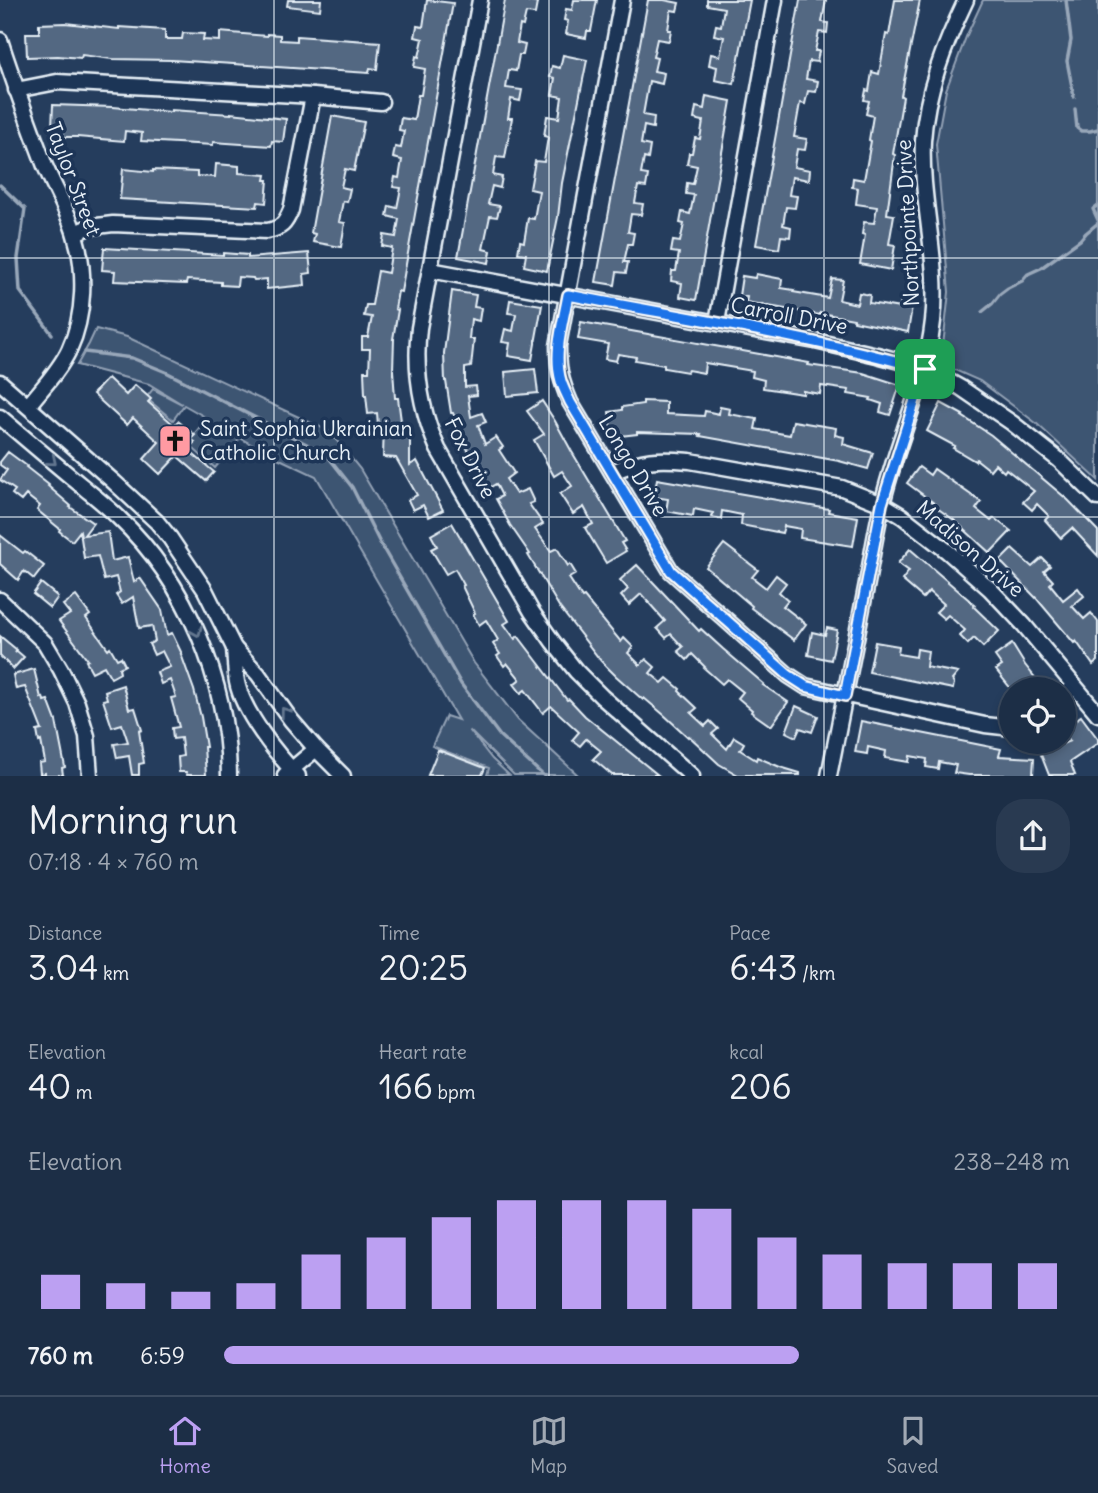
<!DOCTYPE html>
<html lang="en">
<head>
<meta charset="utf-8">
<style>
	body { margin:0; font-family:Delius,sans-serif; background:#293a51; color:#f1f3f6; height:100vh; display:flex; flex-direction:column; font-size:26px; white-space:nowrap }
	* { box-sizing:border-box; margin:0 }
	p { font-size:23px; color:#a0a8b3 }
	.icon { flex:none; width:38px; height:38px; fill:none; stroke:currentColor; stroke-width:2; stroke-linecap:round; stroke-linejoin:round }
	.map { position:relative; height:776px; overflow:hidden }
	.side { display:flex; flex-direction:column; background:#1c2e46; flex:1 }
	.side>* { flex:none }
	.tools { position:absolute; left:999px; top:677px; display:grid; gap:14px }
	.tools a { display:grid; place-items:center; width:77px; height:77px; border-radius:50%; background:#1c2e46; box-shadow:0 4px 10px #0003,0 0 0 2px #3a4a5f; font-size:35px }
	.pin { position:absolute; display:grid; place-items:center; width:60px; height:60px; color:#fff; margin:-30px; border-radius:14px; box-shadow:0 4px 10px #0006 }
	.round { display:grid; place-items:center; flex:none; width:74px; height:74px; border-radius:28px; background:#293a51 }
	.summary { display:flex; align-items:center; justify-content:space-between; height:119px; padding:0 28px }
	h1 { font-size:38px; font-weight:600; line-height:52px }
	.metrics { display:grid; grid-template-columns:repeat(3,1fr); gap:10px; height:119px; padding:7px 28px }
	.metrics div { display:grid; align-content:center }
	.metrics b { font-size:35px; font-weight:600 }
	.metrics small { font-size:19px; font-weight:400 }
	.metrics p { font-size:19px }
	.chart { height:196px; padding:14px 28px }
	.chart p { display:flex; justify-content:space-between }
	.chart svg { width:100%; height:126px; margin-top:7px; stroke:#bca0f2; stroke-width:6 }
	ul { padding:0 28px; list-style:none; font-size:23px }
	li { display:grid; grid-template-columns:112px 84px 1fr; align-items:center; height:52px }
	li i { height:18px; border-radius:9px; background:#bca0f2 }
	.dock { display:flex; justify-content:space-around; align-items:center; height:98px; border-top:2px solid #3a4a5f; background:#1c2e46; font-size:19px; color:#a0a8b3 }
	.dock a { display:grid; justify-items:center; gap:4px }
	.dock .active { color:#bca0f2 }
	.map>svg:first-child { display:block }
</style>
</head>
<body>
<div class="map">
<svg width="1098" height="776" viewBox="0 0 1098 776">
	<rect width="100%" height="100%" fill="#253d5d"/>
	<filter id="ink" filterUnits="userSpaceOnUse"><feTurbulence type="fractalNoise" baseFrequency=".0143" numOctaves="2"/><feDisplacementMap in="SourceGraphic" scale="14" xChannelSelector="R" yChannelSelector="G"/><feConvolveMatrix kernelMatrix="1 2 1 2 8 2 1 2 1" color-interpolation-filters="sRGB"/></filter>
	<g filter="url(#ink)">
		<g fill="#3e5472" stroke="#93a2b5" stroke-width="2">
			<polygon points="983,0 1098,0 1098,480 1036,423 980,381 941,364 949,292 936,144 946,90 966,37"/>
			<polygon points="96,329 127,337 329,431 360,469 474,663 518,720 578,775 514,775 469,730 492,759 509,775 487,775 489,768 432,746 446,716 458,720 316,476 267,453 240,438 215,468 187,443 207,418 184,405 173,420 146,398 153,389 182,404 149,384 77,365 89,344"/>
		</g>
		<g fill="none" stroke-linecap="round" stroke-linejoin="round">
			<g stroke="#99a8ba" stroke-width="3.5">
				<polyline points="1066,0 1071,40 1067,61 1074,97"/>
				<polyline points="1075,109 1077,128 1081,131 1090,131 1098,129"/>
				<polyline points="0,185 25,209 18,258 20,291 52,334"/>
				<polyline points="1098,205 1093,209 1098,220"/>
				<polyline points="982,312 992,304 1000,294 1008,288 1022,281 1028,274 1041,268 1080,240 1086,233 1098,223"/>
				<polyline points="85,352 132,358 166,372 326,454 352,487 380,543 461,684 500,736 544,776"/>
			</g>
		</g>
		<g fill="#536782" stroke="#e8f1f8" stroke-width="2">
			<polygon points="288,0 321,0 320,10 287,6"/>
			<polygon points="427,0 453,3 401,292 398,291 395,309 398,310 393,339 394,339 393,370 395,398 398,398 403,436 410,436 410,465 417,461 443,510 429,517 423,505 413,510 408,500 417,495 396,458 383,457 384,425 378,425 377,413 368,414 366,395 365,395 364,371 369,371 370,349 362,349 362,337 368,337 372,317 364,316 366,305 372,305 378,271 388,273 392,248 382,246 384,235 396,237 399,219 387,216 389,206 397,208 401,188 393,187 395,177 399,178 402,160 393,158 395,147 401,148 404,131 399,130 401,118 414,120 418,95 421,95 425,69 414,67 416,56 419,57 423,39 415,37 417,26 423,27"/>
			<polygon points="505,0 518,0 537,3 535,14 526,13 523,26 520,25 517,43 525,45 523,55 519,55 516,71 509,70 506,88 522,90 520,101 511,99 508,118 512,118 505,158 496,157 493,175 502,177 500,188 492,186 488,204 500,206 497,217 490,216 483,249 491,251 489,263 458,257"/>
			<polygon points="574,0 597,0 591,31 587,31 586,38 566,34 568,21 564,20 566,9 572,10"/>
			<polygon points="648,0 664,0 679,3 677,11 671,10 668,30 671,30 669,41 657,39 653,57 657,58 654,71 664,73 662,84 649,81 643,115 654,117 653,128 644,126 641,144 650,146 648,159 644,158 641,174 648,175 646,187 638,186 635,203 643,204 641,215 631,214 628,232 634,233 632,244 628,244 624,262 628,262 626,273 617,272 615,285 596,282"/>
			<polygon points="707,0 750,0 734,84 715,80 717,67 709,65 711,54 720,56 724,37 714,35 716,25 721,26 724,8 707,5"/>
			<polygon points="800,0 826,0 822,22 828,23 827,33 819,32 815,51 819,51 817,62 809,61 806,79 818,81 816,92 808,91 805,104 800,103 794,137 807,139 805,150 797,149 794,167 810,170 809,180 792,177 789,195 797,196 795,208 786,207 783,225 791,227 790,237 781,236 779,249 756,245"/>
			<polygon points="895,0 920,0 901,96 903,97 893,154 895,155 887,214 894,215 889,244 895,245 891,270 860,264 865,235 862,234 864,222 874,223 877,207 856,204 858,188 852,187 853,178 864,180 871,141 869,140 873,116 866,114 869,101 864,100 866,90 869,91 872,72 879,74 886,34 889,35"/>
			<polygon points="65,23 119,29 119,27 165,30 165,39 182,39 183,33 204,34 203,40 220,41 220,32 267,36 267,34 280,35 280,40 297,41 297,36 380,42 377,69 370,68 369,73 172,60 112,59 82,55 81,58 58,56 27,57 26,33 39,33 39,24"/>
			<polygon points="563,55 587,60 562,183 558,217 547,271 524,266 526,254 518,253 520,241 524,242 528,218 534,219 539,191 530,189 535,161 544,162 548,137 544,136 547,116 559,118 562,97 552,95 555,78 550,77 552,66 560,68"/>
			<polygon points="706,96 731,101 696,300 680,297 682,283 671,281 672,271 676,271 679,253 671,252 673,241 680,242 684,224 680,223 682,212 690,214 694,195 686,194 687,183 693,184 697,166 687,164 689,153 692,153 695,138 700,139 703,121 694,119 696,107 704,109"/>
			<polygon points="53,105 113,107 171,112 171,110 231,114 231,113 286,119 283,142 272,141 271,146 213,142 213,145 141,141 142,133 125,131 124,141 77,137 63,137 64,128 52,127"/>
			<polygon points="332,116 364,122 354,171 345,169 341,187 350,189 347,202 343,201 339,222 345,223 341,247 313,242 315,234 311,233"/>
			<polygon points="216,164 239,166 239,173 266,175 265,180 268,180 266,203 258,202 257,207 120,199 123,169 153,172 153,170 197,172 197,176 215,177"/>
			<polygon points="104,248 223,255 223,253 248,255 248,258 309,253 311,273 304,274 305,285 267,289 267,279 254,280 253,278 238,277 237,286 221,285 221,282 187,280 186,284 114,281 115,271 102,270"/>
			<polygon points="756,274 782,279 781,288 794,290 793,292 828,298 832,279 843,280 839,300 857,304 859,293 870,295 869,303 888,306 900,308 901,299 913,301 908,332 854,321 854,319 820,313 820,315 746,302 747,297 739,296 742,276 755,278"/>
			<polygon points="452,291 476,295 474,307 481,308 479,321 471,319 469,339 474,339 471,367 465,368 465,387 476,386 477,395 468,396 471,417 482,413 486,422 478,425 485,444 496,437 503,447 499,450 514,473 506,479 516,494 528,489 534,502 529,504 543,524 535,529 551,551 557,548 568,566 570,564 576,574 569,578 582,598 584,597 621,642 624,638 633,647 628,653 640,665 646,659 655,667 650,673 662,683 667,678 680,689 679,691 697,708 691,713 705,726 710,721 718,729 712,734 727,749 734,737 744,743 740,750 756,760 757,757 780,767 800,773 800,775 738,775 719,764 689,736 688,737 664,715 644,698 643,700 616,676 601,661 560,608 528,555 530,554 510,525 496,499 502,496 496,484 489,488 483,479 485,478 469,453 453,413 451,413 446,381 445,381 444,353"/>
			<polygon points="510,300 542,305 532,360 508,356 510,343 502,342 505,329 513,331 516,314 508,313"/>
			<polygon points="581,322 809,363 808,365 863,373 900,385 890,415 880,412 882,404 870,400 871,398 848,394 849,390 821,386 820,394 803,391 803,394 763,388 764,380 752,377 753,371 705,363 704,373 688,370 687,372 664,368 664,365 635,360 636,357 618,354 616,361 605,359 608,344 578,339"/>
			<polygon points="535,369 538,393 507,396 505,372"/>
			<polygon points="108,378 126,395 135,385 151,399 148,402 174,425 178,421 195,435 191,439 195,442 188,450 214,472 206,481 177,456 160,474 144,459 159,442 133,418 127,425 93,394"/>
			<polygon points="542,401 555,421 572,452 625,541 621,543 626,551 606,563 585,528 593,524 584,507 573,514 560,494 572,486 562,471 554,476 534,440 544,434 527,411"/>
			<polygon points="643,401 666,402 666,414 704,416 705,411 719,414 720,407 730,409 729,414 757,419 755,429 790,435 793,421 836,428 835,435 844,437 843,444 873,453 868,469 839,461 700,436 701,434 637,432 637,434 612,437 609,412 622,410 622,407 643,404"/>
			<polygon points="941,403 963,415 962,416 991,435 1068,500 1098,531 1098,556 1072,528 1061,538 1045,520 1049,516 1037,504 1032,510 1023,502 1034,491 1006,469 1004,472 995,464 990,470 976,459 975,461 953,448 955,446 927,431"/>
			<polygon points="8,452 27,466 26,467 49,485 48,486 71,506 70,507 93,523 84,535 108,532 112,561 128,557 134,582 140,578 162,610 167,635 172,633 182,654 181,654 194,690 201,717 206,747 204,747 206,775 187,775 186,772 179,772 178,757 183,756 181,738 173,739 172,728 179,727 171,698 176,697 170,680 161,684 157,672 170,667 162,651 154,655 149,644 155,641 152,626 139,628 133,597 122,604 116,595 120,592 116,577 104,580 98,556 84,558 80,531 72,541 59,531 60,529 37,510 40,506 26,495 21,501 12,494 15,490 0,480 7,470 0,465 0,462"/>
			<polygon points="919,467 930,475 934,469 981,502 976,509 991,521 994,518 1011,531 990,553 954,520 937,508 938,506 907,483"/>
			<polygon points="657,479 829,509 828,512 858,517 853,546 800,538 801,529 784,526 782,533 741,525 742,515 722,511 721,519 712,517 713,513 694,509 693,516 666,511 668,499 654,497"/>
			<polygon points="452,523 509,621 504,624 515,639 518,636 567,700 569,699 585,716 658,775 612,775 593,759 601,751 586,739 580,746 572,740 579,732 551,706 543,713 525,690 521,693 514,684 520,679 507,663 504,666 497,656 500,654 493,644 498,640 486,620 479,625 473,614 475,613 462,586 464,585 455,569 446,574 431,549 437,546 431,535"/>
			<polygon points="0,535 23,553 25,551 44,566 34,579 24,571 18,580 0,564"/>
			<polygon points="724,544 758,570 752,577 766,588 776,575 786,583 779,592 788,600 783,606 806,624 794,640 751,608 752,606 706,567"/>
			<polygon points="910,549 975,605 974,607 999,631 983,647 974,638 968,644 960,636 965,630 948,615 944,619 936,612 944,604 929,591 923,598 902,580 909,571 898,563"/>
			<polygon points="1012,549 1032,567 1042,558 1050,566 1044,571 1053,581 1050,584 1063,600 1078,588 1084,596 1072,606 1084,619 1091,613 1098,622 1098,661 1093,665 1076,641 1074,643 1037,599 1000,561"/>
			<polygon points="637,565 699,631 701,629 723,649 764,684 763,685 788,702 771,726 751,712 752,710 738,698 743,692 727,679 722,684 704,668 705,667 692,654 687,660 678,651 683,647 671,634 666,638 657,628 665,621 641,594 629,605 621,596 628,589 620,580"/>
			<polygon points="41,583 58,597 50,608 33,594"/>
			<polygon points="76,596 90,615 86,618 108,649 110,647 117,659 121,657 125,665 119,668 120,673 111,678 104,666 92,672 86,661 88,660 59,621 70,614 63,605"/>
			<polygon points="827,628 837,630 831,660 808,655 812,632 825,635"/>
			<polygon points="0,636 17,650 15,653 17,651 24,657 13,669 0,656"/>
			<polygon points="875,642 899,646 898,654 916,657 917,649 928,651 926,667 958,673 952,680 954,683 953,689 869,672"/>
			<polygon points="1012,644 1025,665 1045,690 1012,690 996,670 1002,666 995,656"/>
			<polygon points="34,669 41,698 43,697 44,701 48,700 56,721 65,767 62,768 63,775 45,775 45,773 40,774 39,763 45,762 41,741 39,742 37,731 42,730 25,687 16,689 13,675"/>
			<polygon points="123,685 129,709 135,708 142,730 139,731 144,763 139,764 139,775 132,775 129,756 117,758 114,744 128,742 122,724 112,727 103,700 107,699 105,691"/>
			<polygon points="796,706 818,716 812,732 800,728 796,737 786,732"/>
			<polygon points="1081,716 1098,739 1098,743 1070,762 1075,775 1049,775 1040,752 1070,741 1064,733 1064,728"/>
			<polygon points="861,721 1001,749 999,756 1034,758 1033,775 969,775 954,773 956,765 939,762 938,769 926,767 927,759 910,756 909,762 885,758 886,751 868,747 867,754 855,752"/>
			<polygon points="438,750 485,768 482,775 428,775"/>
		</g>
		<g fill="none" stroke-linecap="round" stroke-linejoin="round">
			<defs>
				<g id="minor">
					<path d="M480,0L419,328C414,371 421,411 438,449L532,612L553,642L576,671L602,697L692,776"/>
					<path d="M622,0L558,346C558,369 561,381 570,402L671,571L788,675L805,686L985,725L1012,728"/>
					<path d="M0,40C14,83 29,124 45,166C55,189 68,211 75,235C86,270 85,316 69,350C59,371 42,388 28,406"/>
					<polyline points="16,90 57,82 313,96 381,102"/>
					<path d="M75,233L89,227L113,224L267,231C282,228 285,224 291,210L313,96"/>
					<polyline points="430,270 815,341 877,355 925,368 961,388 1012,423 1059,460 1098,498"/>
					<polyline points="717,322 775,0"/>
					<polyline points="0,382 114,482 157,522 170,538 205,590 234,648 258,674 291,720 316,749 343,776"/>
					<path d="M0,417C27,440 54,463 82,486C94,496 107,506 118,517C187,582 228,682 229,776"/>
					<path d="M612,472C644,459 656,458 690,461L842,488L882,504L902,516L947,551L990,589L1024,625L1098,714"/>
					<polyline points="0,600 45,643 61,670 77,703 87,736 90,776"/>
					<path d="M234,648C235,659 235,671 237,682C243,712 276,754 298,776"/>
					<polyline points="1064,696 1074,686"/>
					<polyline points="285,775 316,749"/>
					<path d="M829,776C841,715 853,654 865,593C871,564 875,534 882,505C896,442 926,385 933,321C940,261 920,201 923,141C926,91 945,44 966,0"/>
				</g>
			</defs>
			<use href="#minor" stroke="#e8f1f8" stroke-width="19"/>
			<use href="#minor" stroke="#1d3557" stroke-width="14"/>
		</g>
		<defs><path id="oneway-chevron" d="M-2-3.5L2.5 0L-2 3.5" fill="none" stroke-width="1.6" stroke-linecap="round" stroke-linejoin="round" transform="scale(1.75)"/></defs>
		<g stroke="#64778f">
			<use href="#oneway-chevron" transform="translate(52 461) rotate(40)"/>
			<use href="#oneway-chevron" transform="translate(197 632) rotate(67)"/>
			<use href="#oneway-chevron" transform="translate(285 712) rotate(-126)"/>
		</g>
	</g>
	<g fill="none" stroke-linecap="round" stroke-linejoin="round" filter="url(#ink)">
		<defs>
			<path id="route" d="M568,295C687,318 808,336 925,369L882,504L845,696L805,686L788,675L671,571L570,402C567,395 563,388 561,381C553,353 563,323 568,295Z"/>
		</defs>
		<use href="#route" stroke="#fff" stroke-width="14"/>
		<use href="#route" stroke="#1a73e8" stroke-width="9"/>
	</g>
	<path fill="none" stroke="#e8f1f8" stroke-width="2" stroke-opacity="0.55" d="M274,0V776M549,0V776M824,0V776M0,258H1098M0,517H1098"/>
	<defs>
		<symbol id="church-square" viewBox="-11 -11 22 22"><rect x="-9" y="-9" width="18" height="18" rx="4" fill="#ff9aa2" stroke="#1d3557"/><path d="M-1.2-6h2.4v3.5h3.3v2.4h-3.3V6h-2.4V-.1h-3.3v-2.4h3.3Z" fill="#111"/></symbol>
	</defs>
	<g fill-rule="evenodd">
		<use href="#church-square" x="156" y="422" width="38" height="38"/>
	</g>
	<g text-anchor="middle" stroke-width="7" stroke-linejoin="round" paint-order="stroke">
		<g font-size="21" fill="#e8f1f8" stroke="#1d3557">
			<text transform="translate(73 179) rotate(69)" y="7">Taylor Street</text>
			<text transform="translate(908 223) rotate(-93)" y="7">Northpointe Drive</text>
			<text transform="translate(789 316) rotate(11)" y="7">Carroll Drive</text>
			<text transform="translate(470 458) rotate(63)" y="7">Fox Drive</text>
			<text transform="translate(633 466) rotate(59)" y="7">Longo Drive</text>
			<text transform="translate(970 549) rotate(41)" y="7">Madison Drive</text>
		</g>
		<g font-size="21" fill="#e8f1f8" stroke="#1d3557" text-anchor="start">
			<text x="200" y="436">Saint Sophia Ukrainian<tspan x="200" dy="24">Catholic Church</tspan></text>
		</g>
	</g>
</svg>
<div class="tools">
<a><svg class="icon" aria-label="locate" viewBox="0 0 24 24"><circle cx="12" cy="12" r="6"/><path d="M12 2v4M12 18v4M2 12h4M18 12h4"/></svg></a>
</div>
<div class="pin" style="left:925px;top:369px;background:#1e9e55"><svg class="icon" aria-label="arrive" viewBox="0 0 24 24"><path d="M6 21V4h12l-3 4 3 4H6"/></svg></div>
</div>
<section class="side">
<div class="summary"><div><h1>Morning run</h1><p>07:18 · 4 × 760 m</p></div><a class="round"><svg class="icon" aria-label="share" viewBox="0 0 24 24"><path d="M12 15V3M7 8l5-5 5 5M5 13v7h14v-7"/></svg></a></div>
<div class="metrics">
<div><p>Distance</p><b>3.04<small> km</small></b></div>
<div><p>Time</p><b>20:25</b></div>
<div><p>Pace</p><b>6:43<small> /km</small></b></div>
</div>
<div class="metrics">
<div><p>Elevation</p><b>40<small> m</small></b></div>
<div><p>Heart rate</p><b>166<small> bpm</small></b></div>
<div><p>kcal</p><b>206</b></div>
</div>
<div class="chart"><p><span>Elevation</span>238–248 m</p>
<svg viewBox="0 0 160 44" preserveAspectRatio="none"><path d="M5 44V32M15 44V35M25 44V38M35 44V35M45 44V25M55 44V19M65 44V12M75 44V6M85 44V6M95 44V6M105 44V9M115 44V19M125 44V25M135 44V28M145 44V28M155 44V28"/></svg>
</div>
<ul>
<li><b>760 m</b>6:59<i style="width:68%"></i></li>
</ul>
</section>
<nav class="dock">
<a class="active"><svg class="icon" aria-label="home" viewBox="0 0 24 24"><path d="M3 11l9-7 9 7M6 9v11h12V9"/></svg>Home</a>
<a><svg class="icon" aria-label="map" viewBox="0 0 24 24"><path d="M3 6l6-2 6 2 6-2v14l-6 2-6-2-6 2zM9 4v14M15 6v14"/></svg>Map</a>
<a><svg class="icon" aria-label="saved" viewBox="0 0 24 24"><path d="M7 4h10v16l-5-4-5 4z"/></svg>Saved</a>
</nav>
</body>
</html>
